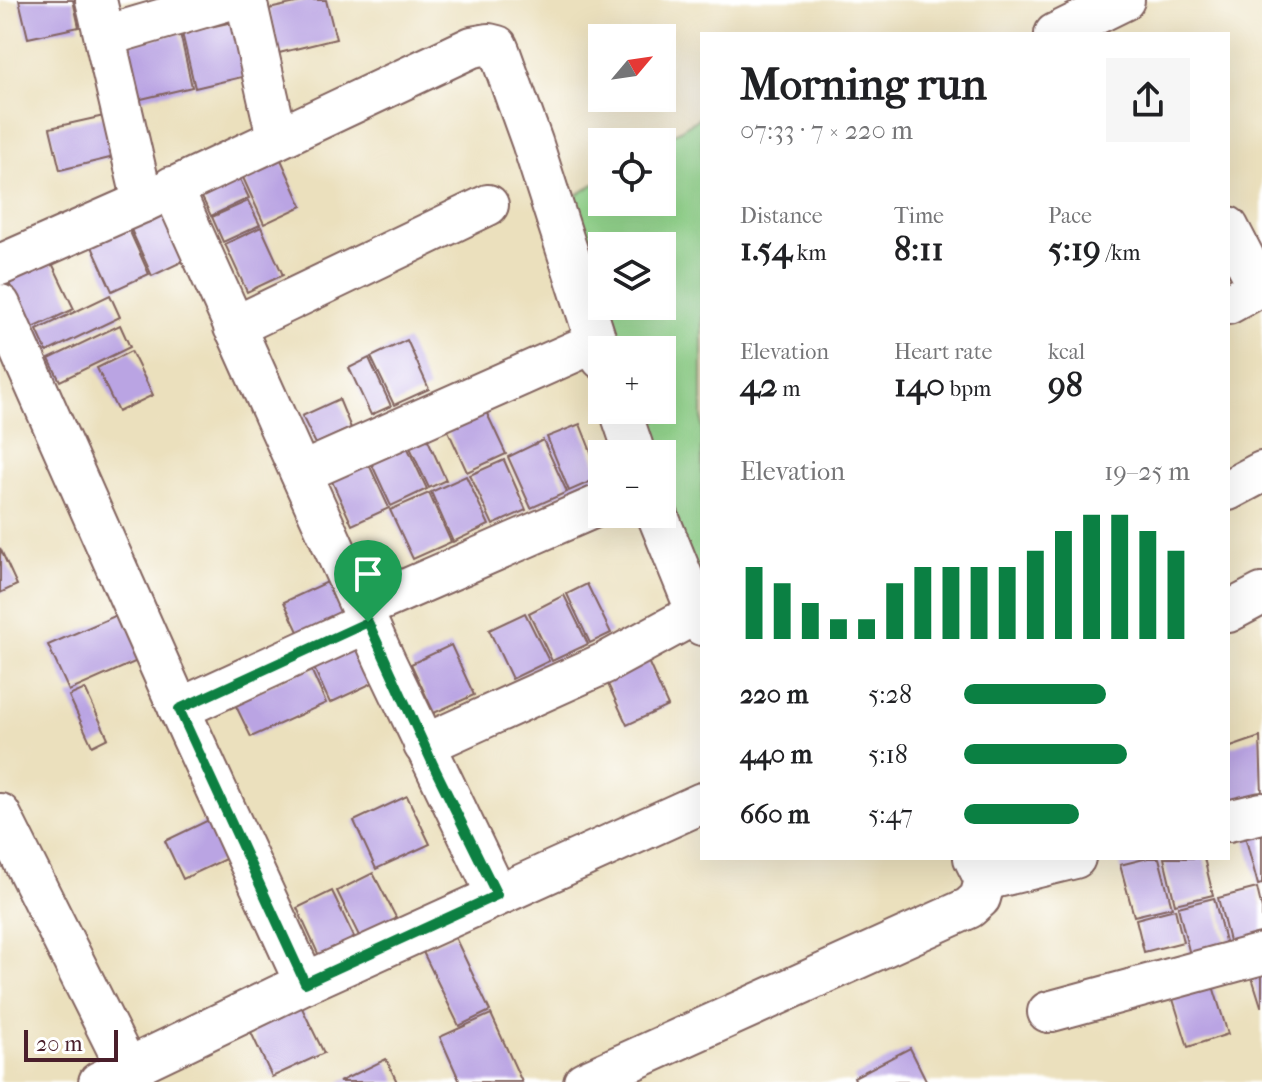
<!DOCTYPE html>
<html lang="en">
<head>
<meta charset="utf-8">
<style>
	body { margin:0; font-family:"IM FELL French Canon",serif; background:#f6f6f6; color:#202124; height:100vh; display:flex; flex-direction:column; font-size:30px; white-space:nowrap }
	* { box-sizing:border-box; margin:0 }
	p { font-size:26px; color:#757577 }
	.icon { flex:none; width:44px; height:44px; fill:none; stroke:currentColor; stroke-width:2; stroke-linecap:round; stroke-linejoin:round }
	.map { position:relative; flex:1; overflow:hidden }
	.sheet { position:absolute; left:700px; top:32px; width:530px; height:828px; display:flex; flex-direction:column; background:#fff; border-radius:0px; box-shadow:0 8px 32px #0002 }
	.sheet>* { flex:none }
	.needle { width:52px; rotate:61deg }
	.buttons { position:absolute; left:588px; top:24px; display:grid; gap:16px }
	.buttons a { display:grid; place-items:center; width:88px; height:88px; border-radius:0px; background:#fff; box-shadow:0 8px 32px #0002; font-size:40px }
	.scale { position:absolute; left:24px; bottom:20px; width:94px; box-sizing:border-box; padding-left:8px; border:4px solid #4a1f2b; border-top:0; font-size:22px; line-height:28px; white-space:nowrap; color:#4a1f2b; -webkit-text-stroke:6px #fff; paint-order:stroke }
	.pin { position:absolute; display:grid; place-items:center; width:68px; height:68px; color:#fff; margin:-82px -34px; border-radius:50% 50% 50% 0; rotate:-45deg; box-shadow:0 0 8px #0007 }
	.pin .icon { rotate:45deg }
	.round { display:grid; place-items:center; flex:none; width:84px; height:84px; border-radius:0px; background:#f6f6f6 }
	.head { display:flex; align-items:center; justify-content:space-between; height:136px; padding:0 40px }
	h1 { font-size:44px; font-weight:800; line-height:60px }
	.metrics { display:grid; grid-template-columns:repeat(3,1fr); gap:12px; height:136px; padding:8px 40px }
	.metrics div { display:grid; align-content:center }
	.metrics b { font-size:34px; font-weight:800 }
	.metrics small { font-size:22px; font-weight:400 }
	.metrics p { font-size:22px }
	.chart { height:224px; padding:16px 40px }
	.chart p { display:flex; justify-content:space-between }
	.chart svg { width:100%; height:144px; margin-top:8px; stroke:#0b8043; stroke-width:6 }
	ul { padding:0 40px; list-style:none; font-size:26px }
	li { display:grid; grid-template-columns:128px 96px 1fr; align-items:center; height:60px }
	li i { height:20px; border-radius:10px; background:#0b8043 }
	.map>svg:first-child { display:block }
</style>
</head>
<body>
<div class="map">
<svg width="1262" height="1082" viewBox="0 0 1262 1082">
	<rect width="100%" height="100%" fill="#fff"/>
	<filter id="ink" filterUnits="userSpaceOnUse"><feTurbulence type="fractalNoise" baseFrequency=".0125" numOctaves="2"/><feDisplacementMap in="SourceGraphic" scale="16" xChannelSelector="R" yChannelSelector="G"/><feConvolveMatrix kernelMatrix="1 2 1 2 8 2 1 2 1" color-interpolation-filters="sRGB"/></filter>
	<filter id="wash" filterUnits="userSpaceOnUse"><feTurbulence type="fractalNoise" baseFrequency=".006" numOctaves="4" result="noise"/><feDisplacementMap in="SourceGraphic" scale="32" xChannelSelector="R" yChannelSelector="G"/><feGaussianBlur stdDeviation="1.8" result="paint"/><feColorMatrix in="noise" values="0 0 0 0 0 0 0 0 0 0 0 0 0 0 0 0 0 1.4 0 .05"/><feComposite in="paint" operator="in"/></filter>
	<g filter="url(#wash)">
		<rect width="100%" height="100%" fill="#ebe0bd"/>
		<path fill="#95d78f" stroke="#707b5d" stroke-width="2" fill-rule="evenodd" d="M702,116V597L662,502V454H647L633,410H662V350H614L566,202L602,179V202H662L661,142ZM602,246H662V306H602Z"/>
		<g id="blocks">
			<g fill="#baa4e3">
				<polygon points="19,0 73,0 79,27 28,38"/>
				<polygon points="309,0 326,0 336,39 279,53 269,9"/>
				<polygon points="233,22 246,76 195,88 182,33"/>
				<polygon points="180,33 192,87 137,100 124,45"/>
				<polygon points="104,116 114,157 60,170 50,128"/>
				<polygon points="278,153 302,206 264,224 240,171"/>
				<polygon points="237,173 249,198 211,216 199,191"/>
				<polygon points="248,201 260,225 223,242 212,217"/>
				<polygon points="168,205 192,257 152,276 128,223"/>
				<polygon points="126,223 149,274 112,291 89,240"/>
				<polygon points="261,227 283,275 247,292 225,244"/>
				<polygon points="50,259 74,309 31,329 7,279"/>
				<polygon points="110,295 120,317 47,352 37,330"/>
				<polygon points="120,325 130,347 60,381 49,359"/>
				<polygon points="407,340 429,389 394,405 371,357"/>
				<polygon points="131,351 153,395 118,412 97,368"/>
				<polygon points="369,358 391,406 371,415 349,368"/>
				<polygon points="339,399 351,428 316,444 302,416"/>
				<polygon points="483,405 506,454 467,472 444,422"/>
				<polygon points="580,424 601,477 569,491 547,437"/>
				<polygon points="424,431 446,480 429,488 406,439"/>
				<polygon points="404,440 427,489 391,506 368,456"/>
				<polygon points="543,440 567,492 531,508 508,457"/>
				<polygon points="366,458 389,508 352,525 329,475"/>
				<polygon points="504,460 526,510 493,525 470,475"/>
				<polygon points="466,476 489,525 453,542 431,492"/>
				<polygon points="429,493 451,542 413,559 390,510"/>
				<polygon points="0,548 17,585 0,593"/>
				<polygon points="336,578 353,616 302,640 284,602"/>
				<polygon points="587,584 611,633 590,643 567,594"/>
				<polygon points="564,595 588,644 552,661 529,613"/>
				<polygon points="124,612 144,658 69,691 48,645"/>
				<polygon points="525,613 549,661 512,679 489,630"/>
				<polygon points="364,642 381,679 330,703 313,666"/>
				<polygon points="451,645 474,695 434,713 411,664"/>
				<polygon points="647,659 668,706 627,725 605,678"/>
				<polygon points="310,667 326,703 251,737 234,702"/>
				<polygon points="85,689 108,738 92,746 69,696"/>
				<polygon points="1260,737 1262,796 1228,803 1228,748"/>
				<polygon points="407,796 430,844 376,869 354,821"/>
				<polygon points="217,816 236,854 183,879 165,841"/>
				<polygon points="1262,827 1262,884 1258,885 1244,832"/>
				<polygon points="1148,858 1159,858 1172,907 1134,916 1120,865"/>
				<polygon points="1164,858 1204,858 1213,895 1175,904"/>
				<polygon points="373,873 399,923 362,942 337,891"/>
				<polygon points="1257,888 1262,909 1262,941 1231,949 1218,898"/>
				<polygon points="332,891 356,941 320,958 297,908"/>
				<polygon points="1214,898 1227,949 1191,959 1178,907"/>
				<polygon points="1175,909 1183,942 1144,952 1136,919"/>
				<polygon points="454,935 490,1011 459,1026 422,950"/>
				<polygon points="1262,967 1262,1006 1261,1006 1250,971"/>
				<polygon points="1212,983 1228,1034 1188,1047 1172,996"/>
				<polygon points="300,1004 324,1053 272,1077 249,1028"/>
				<polygon points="491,1014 522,1082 460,1082 440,1037"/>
				<polygon points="910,1048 927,1082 856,1082 854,1077"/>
				<polygon points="386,1059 397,1082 339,1082"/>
			</g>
		</g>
	</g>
	<g filter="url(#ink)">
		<use href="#blocks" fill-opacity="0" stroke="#82635e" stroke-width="2"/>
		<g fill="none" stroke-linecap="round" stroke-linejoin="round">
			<defs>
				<g id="minor">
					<polyline points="96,0 143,202"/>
					<polyline points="246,0 277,137"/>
					<polyline points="1055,34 1124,0"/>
					<polyline points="105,36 228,0"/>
					<polyline points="172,187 385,661 497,895"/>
					<polyline points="1228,227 1259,287 1228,304"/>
					<polyline points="0,265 143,202 472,47 489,44 497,46 500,53 532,142 602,359"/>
					<polyline points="0,305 176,702 305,983"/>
					<polyline points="234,327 488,205"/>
					<polyline points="620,410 635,454"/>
					<polyline points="301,473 596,342"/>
					<polyline points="1228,490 1262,472"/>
					<polyline points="657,514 702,625"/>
					<polyline points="361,609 602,504"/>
					<polyline points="1228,612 1262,594"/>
					<polyline points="179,709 368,622"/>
					<polyline points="424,745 605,663 697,613"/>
					<polyline points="0,814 134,1082"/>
					<polyline points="1228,821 1262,813"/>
					<polyline points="985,880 1075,858"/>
					<polyline points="1048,1012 1262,954"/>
					<polyline points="99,1082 305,983 702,803"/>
					<polyline points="584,1082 969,908 980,898 985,880 974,858"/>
				</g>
			</defs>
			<use href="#minor" stroke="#82635e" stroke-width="44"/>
			<use href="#minor" stroke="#fff" stroke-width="40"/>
		</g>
	</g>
	<g fill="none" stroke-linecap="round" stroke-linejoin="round" filter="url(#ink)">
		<defs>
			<polygon id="route" points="368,622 437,773 497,895 305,983 179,709"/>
		</defs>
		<use href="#route" stroke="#fff" stroke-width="16"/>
		<use href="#route" stroke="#0b8043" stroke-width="10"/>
	</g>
</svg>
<div class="buttons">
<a><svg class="needle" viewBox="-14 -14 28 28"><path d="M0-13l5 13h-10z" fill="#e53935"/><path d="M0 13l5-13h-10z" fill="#757577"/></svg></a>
<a><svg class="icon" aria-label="locate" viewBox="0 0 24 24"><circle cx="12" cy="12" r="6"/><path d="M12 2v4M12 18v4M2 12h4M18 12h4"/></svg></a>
<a><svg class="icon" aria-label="layers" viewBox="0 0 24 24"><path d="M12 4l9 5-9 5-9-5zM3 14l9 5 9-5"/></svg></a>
<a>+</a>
<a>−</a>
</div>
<div class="scale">20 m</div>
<div class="pin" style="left:368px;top:622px;background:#1e9e55"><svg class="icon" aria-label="arrive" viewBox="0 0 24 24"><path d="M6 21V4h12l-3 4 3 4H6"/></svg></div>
<section class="sheet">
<div class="head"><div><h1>Morning run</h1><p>07:33 · 7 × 220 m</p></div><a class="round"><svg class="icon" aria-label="share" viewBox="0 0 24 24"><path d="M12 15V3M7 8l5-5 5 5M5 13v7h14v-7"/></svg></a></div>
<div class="metrics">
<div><p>Distance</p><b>1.54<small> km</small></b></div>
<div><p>Time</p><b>8:11</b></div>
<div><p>Pace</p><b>5:19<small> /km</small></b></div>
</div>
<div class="metrics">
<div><p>Elevation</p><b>42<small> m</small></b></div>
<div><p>Heart rate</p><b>140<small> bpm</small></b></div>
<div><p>kcal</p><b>98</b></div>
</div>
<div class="chart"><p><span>Elevation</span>19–25 m</p>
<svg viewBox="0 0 160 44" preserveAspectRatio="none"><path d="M5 44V22M15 44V27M25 44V33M35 44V38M45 44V38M55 44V27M65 44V22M75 44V22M85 44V22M95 44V22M105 44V17M115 44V11M125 44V6M135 44V6M145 44V11M155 44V17"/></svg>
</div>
<ul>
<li><b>220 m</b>5:28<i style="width:63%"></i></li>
<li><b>440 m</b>5:18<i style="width:72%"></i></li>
<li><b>660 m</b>5:47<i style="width:51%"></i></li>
</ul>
</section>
</div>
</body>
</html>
